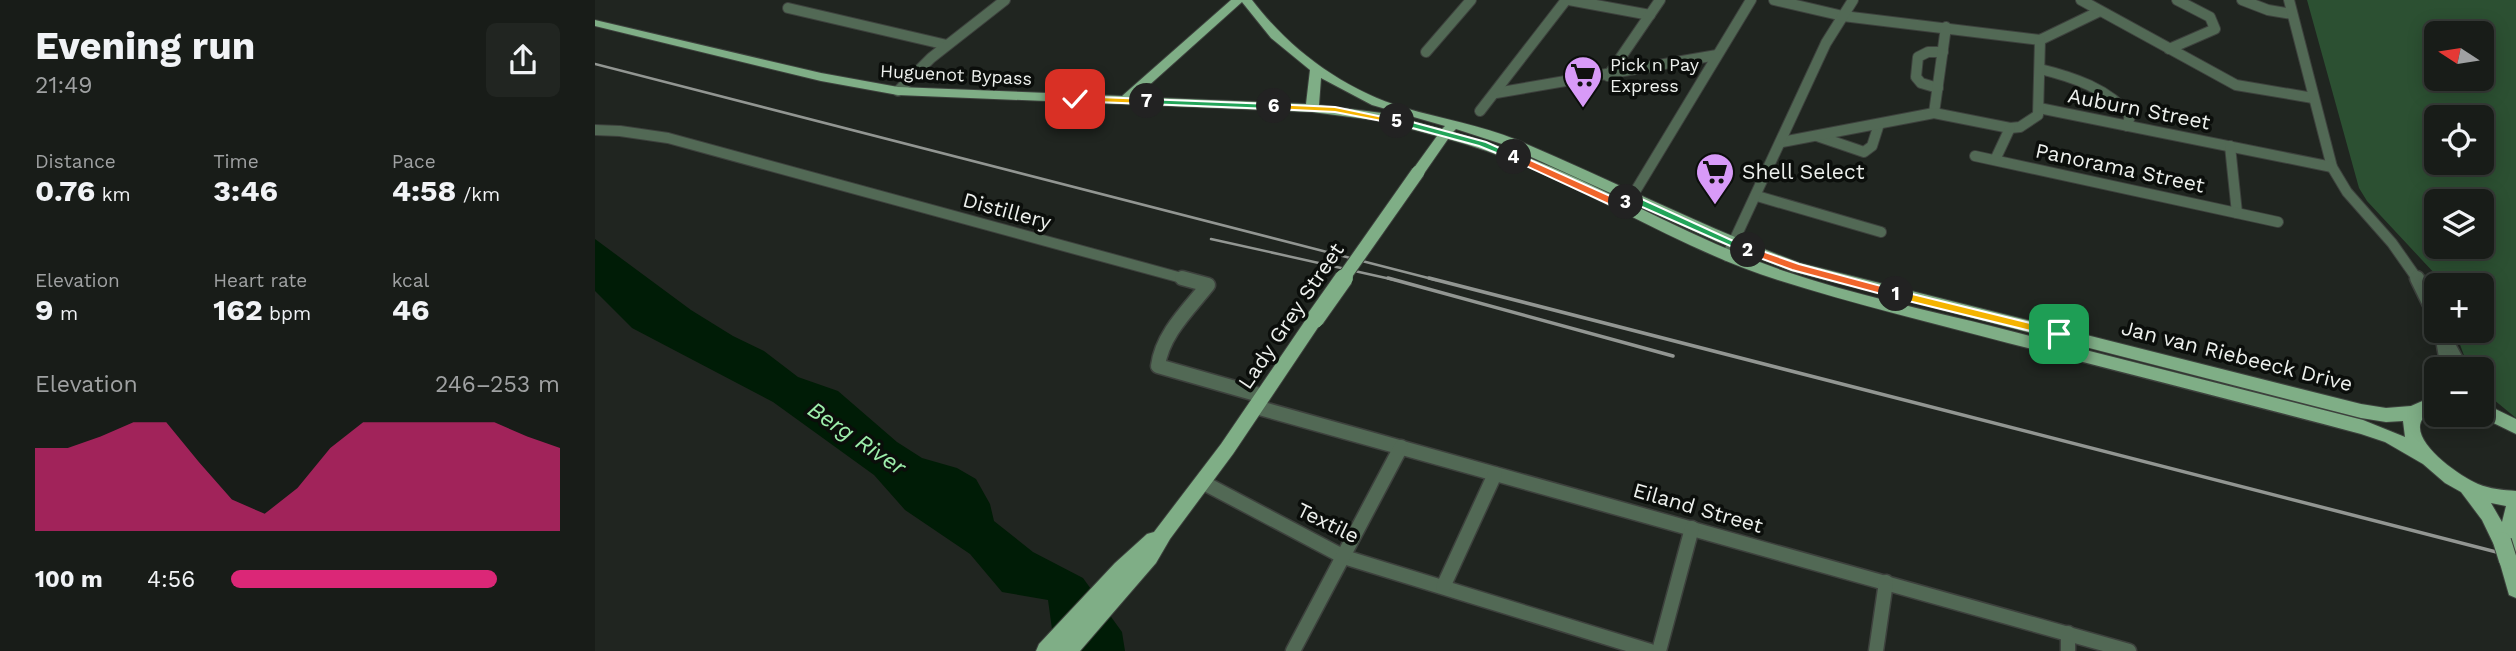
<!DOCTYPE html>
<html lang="en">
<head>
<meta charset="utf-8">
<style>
	body { margin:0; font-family:"Work Sans",sans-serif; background:#212521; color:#f1f3f6; height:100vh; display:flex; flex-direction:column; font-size:26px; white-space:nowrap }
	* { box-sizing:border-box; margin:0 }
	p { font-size:23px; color:#9fa1a2 }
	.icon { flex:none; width:38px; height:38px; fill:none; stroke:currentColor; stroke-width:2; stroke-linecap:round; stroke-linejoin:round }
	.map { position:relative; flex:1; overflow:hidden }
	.panel { display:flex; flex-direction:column; background:#181c18; width:595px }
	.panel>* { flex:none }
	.needle { width:46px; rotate:282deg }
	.fabs { position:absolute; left:1829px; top:21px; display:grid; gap:14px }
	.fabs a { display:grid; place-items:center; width:70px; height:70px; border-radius:10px; background:#181c18; box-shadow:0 4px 18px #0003,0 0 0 2px #363a37; font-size:35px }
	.pin { position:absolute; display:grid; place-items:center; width:60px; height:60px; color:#fff; margin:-30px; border-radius:14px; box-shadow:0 4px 10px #0006 }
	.km { position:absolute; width:35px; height:35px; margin:-18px; border-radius:50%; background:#222; color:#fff; font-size:19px; line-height:35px; text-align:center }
	.round { display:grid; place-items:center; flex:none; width:74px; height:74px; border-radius:10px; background:#212521 }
	.overview { display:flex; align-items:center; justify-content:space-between; height:119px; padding:0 35px }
	h1 { font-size:38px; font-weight:700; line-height:52px }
	.metrics { display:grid; grid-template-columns:repeat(3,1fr); gap:10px; height:119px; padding:7px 35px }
	.metrics div { display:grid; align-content:center }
	.metrics b { font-size:30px; font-weight:700 }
	.metrics small { font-size:19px; font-weight:400 }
	.metrics p { font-size:19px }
	.chart { height:196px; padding:14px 35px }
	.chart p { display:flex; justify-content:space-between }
	.chart svg { width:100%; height:126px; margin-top:7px; fill:#db2777; opacity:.7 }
	ul { padding:0 35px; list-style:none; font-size:23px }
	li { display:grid; grid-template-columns:112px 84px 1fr; align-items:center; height:52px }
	li i { height:18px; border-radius:9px; background:#db2777 }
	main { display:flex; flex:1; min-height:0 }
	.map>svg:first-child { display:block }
</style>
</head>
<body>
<main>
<section class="panel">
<div class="overview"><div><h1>Evening run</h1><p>21:49</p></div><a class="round"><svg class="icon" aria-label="share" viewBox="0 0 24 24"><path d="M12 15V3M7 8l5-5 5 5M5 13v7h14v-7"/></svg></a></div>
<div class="metrics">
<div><p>Distance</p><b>0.76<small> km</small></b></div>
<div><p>Time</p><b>3:46</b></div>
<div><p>Pace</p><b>4:58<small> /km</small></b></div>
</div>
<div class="metrics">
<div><p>Elevation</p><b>9<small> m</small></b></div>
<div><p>Heart rate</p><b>162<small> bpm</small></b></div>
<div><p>kcal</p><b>46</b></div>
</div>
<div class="chart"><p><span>Elevation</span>246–253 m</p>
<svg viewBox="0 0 160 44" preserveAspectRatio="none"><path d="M0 44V15L10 15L20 11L30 6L40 6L50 20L60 33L70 38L80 29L90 15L100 6L110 6L120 6L130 6L140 6L150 11L160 15V44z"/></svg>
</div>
<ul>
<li><b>100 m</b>4:56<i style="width:81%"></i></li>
</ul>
</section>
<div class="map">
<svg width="1921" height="651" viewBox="0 0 1921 651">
	<rect width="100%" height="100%" fill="#202520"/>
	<path fill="#2c5032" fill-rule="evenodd" d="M1712,0H1921V418L1887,390L1886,369H1874L1860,331H1886V285H1845L1841,275L1772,201L1764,188ZM1841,33H1886V79H1841ZM1841,117H1886V163H1841ZM1841,201H1886V247H1841Z"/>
	<polygon fill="#001c06" points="0,239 96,310 138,336 169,351 203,377 243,391 302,442 327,458 362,468 381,479 395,504 399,521 438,552 488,578 527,632 530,651 460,651 453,600 407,592 375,554 310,510 279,475 178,402 37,328 0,291"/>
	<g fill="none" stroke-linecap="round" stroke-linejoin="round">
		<defs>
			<g id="minor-far1">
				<polyline points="974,0 1055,15"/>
				<polyline points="1179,0 1248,16 1445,40 1505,11"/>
				<polyline points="1486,0 1641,85 1718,98"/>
				<polyline points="1647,0 1673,10 1697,14"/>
				<polyline points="1694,0 1737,167 1752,192 1797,243 1823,280"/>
				<polyline points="193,8 352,45"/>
				<polyline points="1574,49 1620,29 1615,17 1582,0"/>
				<polyline points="831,52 876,0"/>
				<path d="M1445,69C1478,77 1514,89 1535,116L1532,126"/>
				<polyline points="1013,76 1065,0"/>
				<polyline points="1343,88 1326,83 1321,77 1323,57 1333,52 1348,52"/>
				<polyline points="303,91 336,58 410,0"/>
				<polyline points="901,93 1122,55"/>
				<polyline points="1444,108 1737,167"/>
				<polyline points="885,111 971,0"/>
				<polyline points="1339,113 1351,27"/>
				<polyline points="0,130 25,131 73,138 594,280"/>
				<polyline points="1222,136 1269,152 1277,146 1284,124"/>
				<polyline points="1187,142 1339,113 1415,128 1425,127 1443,115 1445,40"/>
				<polyline points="1635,146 1642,213"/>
				<polyline points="1380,156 1683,222"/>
				<polyline points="1400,160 1415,128"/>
				<polyline points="1162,196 1286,232"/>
				<polyline points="1029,205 1041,190 1156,0"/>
				<polyline points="1132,256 1231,43 1258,0"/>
			</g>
			<g id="minor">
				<path d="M587,278L613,285C594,309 567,334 563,366L668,396"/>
				<polyline points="1822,278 1841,317"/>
				<polyline points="1847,334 1866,369"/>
				<polyline points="1848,339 1853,369"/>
				<polyline points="661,407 1534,651"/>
				<polyline points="607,482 749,557 1055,651"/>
				<polyline points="848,587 900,474"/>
				<polyline points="1473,633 1473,651"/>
				<polyline points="698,651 806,447"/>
				<polyline points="1064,651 1097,528"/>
				<polyline points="1281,651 1291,582"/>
			</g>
			<g id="major">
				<path d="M636,0H657C695,50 749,90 810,108C847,119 886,125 922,140C1017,180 1108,227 1205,263L1766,404L1791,408L1816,406L1841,395V409C1795,428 1860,474 1883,484C1895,489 1908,490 1921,491V598L1914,595L1904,560L1906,554L1913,552L1911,548L1900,547L1887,520L1866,492L1850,483L1828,464L1790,442L1766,434C1649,403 1531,373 1413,343C1337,323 1259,304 1183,280C1069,244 969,170 853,139L828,175L823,176L816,172L842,136L786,121L717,112L303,95L226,81L0,26V20L226,73L303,87L527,96ZM647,2L676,38L715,70L711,104L541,97ZM726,78L777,105L850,126L847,129L787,113L724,105ZM861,129L910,145L1123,242L1196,271L1766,418L1791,422L1808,421L1810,437L1768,420C1647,389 1525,359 1404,328C1333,310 1259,295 1189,271C1076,232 974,163 858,132ZM1896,503L1911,506L1907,522Z"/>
				<polygon points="720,313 726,315 728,319 726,323 638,454 575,539 561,563 485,651 441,651 444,644 520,563 552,534 559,532 626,444 714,315"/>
				<polygon points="1886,402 1921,419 1921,434 1882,415 1886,415"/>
			</g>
		</defs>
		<use href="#minor-far1" stroke="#3d413d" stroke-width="12"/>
		<use href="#minor" stroke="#3d413d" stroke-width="17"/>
		<use href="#major" stroke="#3d413d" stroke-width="2"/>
		<use href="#minor-far1" stroke="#526955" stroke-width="10"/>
		<use href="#minor" stroke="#526955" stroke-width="14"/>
		<use href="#major" fill="#7fae86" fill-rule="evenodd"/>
		<g stroke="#929692" stroke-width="2.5">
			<polyline points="0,64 841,280"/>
			<polyline points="616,239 800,280"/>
		</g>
		<g stroke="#929692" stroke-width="3.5">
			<polyline points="793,278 1078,356"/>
			<polyline points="834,278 1921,557"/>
		</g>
		<defs>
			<polyline id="major-bridge-far1" points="747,280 823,172"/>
			<g id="major-bridge">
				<polyline points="720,319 749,278"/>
				<polyline points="1907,541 1913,560"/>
			</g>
		</defs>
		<use href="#major-bridge-far1" stroke="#3d413d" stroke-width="15" stroke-linecap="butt"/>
		<use href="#major-bridge" stroke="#3d413d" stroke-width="20" stroke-linecap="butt"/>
		<use href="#major-bridge-far1" stroke="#7fae86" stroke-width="13"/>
		<use href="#major-bridge" stroke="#7fae86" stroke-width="18"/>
	</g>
	<polygon fill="#f5b400" stroke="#fff" stroke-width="2" points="1301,290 1464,330 1470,334 1464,338 1297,297 1297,291"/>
	<polygon fill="#f0652b" stroke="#fff" stroke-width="2" points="1153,246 1204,264 1305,291 1307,294 1301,298 1197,270 1149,252 1149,247"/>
	<polygon fill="#22a559" stroke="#fff" stroke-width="2" points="1031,195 1038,195 1158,250 1149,252 1036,202 1027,204 1025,202"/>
	<polygon fill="#f0652b" stroke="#fff" stroke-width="2" points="916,154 922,154 1026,201 1031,199 1036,202 1031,209 1024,209 916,159"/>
	<polygon fill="#22a559" stroke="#fff" stroke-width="2" points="802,118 891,142 924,157 916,159 884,146 799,123 799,119"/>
	<polygon fill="#f5b400" stroke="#fff" stroke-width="2" points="676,104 740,107 807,121 802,124 740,112 679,109 674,106"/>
	<polygon fill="#22a559" stroke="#fff" stroke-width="2" points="549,99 679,104 683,106 679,109 552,104 549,103"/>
	<polygon fill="#f5b400" stroke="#fff" stroke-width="2" points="480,96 552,99 557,101 552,104 477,101 476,99"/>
	<defs>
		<symbol id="supermarket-pin" viewBox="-11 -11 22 30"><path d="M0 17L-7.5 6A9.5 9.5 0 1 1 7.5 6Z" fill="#d89af8" stroke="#0b0e0b"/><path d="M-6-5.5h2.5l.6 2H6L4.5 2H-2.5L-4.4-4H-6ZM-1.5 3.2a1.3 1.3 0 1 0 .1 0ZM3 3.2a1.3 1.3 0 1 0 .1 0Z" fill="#111"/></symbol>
	</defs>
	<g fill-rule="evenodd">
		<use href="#supermarket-pin" x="966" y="53" width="44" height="60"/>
		<use href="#supermarket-pin" x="1098" y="150" width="44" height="60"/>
	</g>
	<g text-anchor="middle" stroke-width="7" stroke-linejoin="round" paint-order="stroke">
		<g font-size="18" fill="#edf0ed" stroke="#0b0e0b" text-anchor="start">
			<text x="1015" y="71">Pick n Pay<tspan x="1015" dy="21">Express</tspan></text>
		</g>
		<g font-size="18" fill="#edf0ed" stroke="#0b0e0b">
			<text transform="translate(361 75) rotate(3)" y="6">Huguenot Bypass</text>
		</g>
		<g font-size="21" fill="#edf0ed" stroke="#0b0e0b">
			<text transform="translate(1544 109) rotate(11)" y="7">Auburn Street</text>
			<text transform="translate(1525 168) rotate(12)" y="7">Panorama Street</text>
			<text transform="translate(412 211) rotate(15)" y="7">Distillery</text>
			<text transform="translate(696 316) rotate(-56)" y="7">Lady Grey Street</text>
			<text transform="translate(1642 356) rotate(14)" y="7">Jan van Riebeeck Drive</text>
			<text transform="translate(1103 508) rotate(16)" y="7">Eiland Street</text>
			<text transform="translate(733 523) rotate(26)" y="7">Textile</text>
		</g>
		<g font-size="21" fill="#edf0ed" stroke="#0b0e0b" text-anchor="start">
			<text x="1147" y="179">Shell Select</text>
		</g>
		<g font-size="23" font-style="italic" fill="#9deeab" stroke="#0b0e0b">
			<text transform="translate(262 438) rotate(34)" y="8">Berg River</text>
		</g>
	</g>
</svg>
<div class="fabs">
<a><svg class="needle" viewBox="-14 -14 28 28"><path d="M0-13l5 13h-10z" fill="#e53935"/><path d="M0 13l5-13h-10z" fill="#9fa1a2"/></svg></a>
<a><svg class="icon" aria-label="locate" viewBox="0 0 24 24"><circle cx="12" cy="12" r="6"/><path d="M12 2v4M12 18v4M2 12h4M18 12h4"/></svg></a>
<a><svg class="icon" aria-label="layers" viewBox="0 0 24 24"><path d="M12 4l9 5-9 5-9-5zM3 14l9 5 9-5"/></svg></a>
<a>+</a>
<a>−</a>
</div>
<div class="pin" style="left:1464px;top:334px;background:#1e9e55"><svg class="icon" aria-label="arrive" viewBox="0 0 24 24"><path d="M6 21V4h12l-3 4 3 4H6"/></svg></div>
<div class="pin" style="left:480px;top:99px;background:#d93025"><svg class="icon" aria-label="check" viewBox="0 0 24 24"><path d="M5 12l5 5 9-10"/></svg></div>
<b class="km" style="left:1301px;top:294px">1</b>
<b class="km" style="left:1153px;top:250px">2</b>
<b class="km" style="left:1031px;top:202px">3</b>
<b class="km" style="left:919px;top:157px">4</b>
<b class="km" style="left:802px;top:121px">5</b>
<b class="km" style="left:679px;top:106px">6</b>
<b class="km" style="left:552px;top:101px">7</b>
</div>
</main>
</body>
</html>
